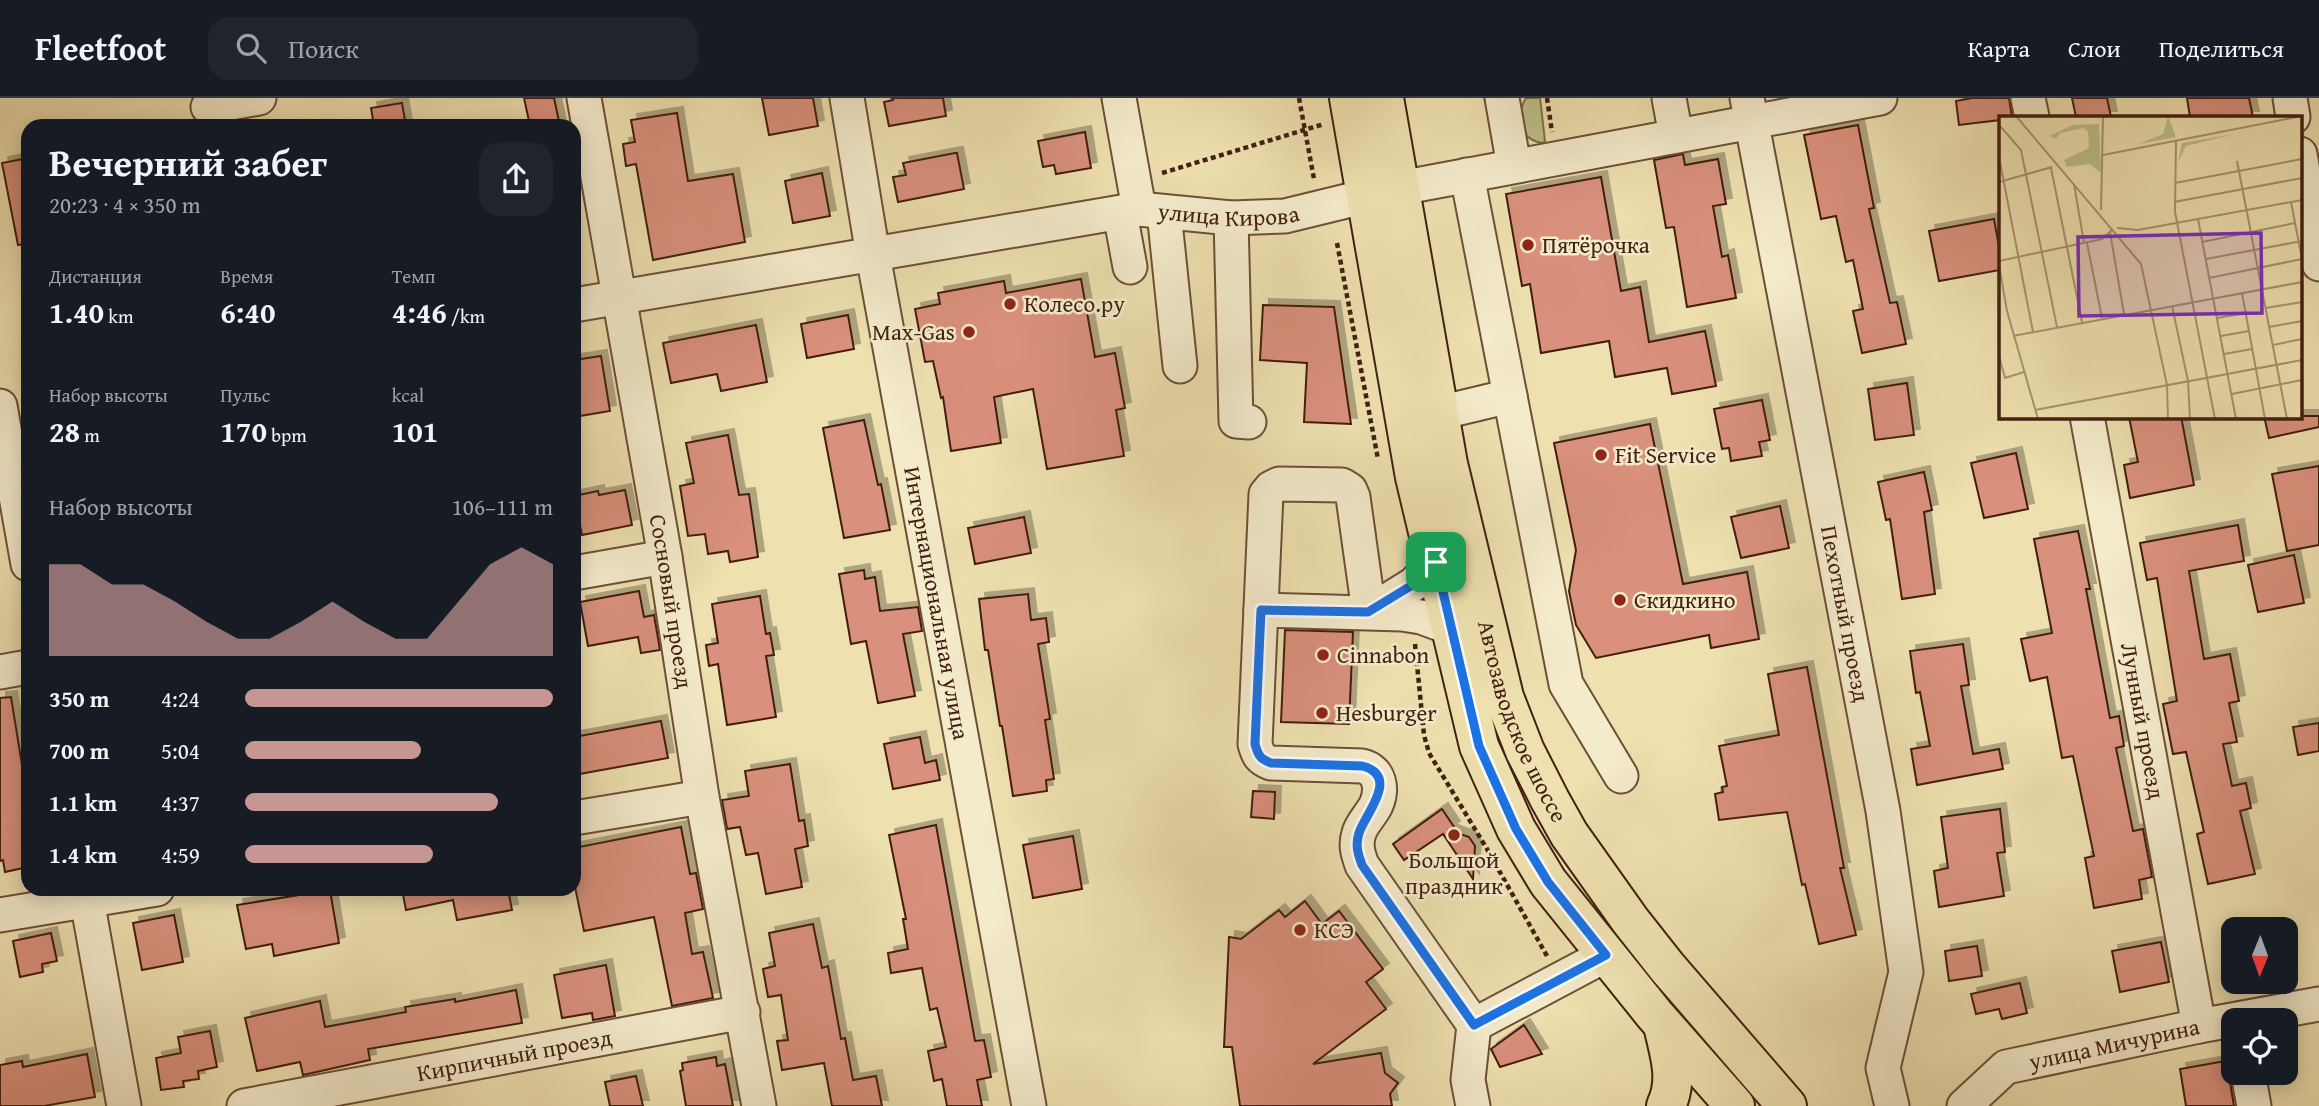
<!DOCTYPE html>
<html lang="ru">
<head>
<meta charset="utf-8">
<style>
	body { margin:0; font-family:"Gentium Book Plus",serif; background:#20242c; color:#f1f3f6; height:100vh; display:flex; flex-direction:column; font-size:26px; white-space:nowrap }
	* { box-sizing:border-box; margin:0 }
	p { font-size:23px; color:#9ea1a6 }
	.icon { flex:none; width:38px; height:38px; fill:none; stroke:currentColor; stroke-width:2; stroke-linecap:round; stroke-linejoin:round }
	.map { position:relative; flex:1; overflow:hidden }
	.drawer { position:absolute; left:21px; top:21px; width:560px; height:777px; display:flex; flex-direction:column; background:#171b24; border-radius:21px; box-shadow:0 4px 18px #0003 }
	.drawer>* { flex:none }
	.needle { width:46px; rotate:181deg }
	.fabs { position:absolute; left:2221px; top:819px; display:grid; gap:14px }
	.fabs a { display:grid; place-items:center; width:77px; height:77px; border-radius:14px; background:#171b24; box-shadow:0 4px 18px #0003; font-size:35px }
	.pin { position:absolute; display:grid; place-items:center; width:60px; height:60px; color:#fff; margin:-30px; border-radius:14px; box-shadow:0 4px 10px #0006 }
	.round { display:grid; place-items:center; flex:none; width:74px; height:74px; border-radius:21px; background:#20242c }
	.head { display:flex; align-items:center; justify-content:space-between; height:119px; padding:0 28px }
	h1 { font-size:38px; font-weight:700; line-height:52px }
	.figures { display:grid; grid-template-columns:repeat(3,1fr); gap:10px; height:119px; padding:7px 28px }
	.figures div { display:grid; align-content:center }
	.figures b { font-size:30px; font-weight:700 }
	.figures small { font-size:19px; font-weight:400 }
	.figures p { font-size:19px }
	.chart { height:196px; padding:14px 28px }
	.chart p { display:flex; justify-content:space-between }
	.chart svg { width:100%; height:126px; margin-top:7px; fill:#c59692; opacity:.7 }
	ul { padding:0 28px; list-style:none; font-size:23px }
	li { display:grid; grid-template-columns:112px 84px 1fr; align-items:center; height:52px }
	li i { height:18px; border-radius:9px; background:#c59692 }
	header { display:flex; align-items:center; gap:42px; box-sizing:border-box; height:98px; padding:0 35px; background:#171b24; border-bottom:2px solid #363941 }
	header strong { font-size:33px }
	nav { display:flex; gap:38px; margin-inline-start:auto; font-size:24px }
	.search { width:490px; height:63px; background:#20242c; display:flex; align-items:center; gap:18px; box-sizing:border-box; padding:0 24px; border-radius:21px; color:#9ea1a6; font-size:26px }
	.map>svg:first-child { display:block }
</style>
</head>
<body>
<header>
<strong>Fleetfoot</strong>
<div class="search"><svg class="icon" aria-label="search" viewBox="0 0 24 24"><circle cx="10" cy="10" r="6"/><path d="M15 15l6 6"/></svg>Поиск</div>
<nav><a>Карта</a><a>Слои</a><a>Поделиться</a></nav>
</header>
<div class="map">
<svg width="2319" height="1008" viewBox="0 0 2319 1008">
	<defs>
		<filter id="shadow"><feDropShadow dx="6" dy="-6" stdDeviation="0" flood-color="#0004"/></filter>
	</defs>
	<rect width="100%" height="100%" fill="#eee0af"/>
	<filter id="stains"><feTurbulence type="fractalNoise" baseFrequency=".00286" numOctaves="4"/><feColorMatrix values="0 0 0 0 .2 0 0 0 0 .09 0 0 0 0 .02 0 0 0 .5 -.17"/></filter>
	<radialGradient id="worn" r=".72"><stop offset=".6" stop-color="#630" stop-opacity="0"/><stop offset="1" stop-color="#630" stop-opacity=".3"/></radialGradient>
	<path fill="#bcc188" stroke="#7f704c" stroke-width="2" d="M1526,0H1540L1545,43L1543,45C1519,42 1515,18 1526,0Z"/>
	<g fill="#d9907c" stroke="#421f11" stroke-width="2" filter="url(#shadow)">
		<polygon points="524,0 554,0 560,28 530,28"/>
		<polygon points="762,0 813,0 818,28 769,37"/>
		<polygon points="892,0 943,0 946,18 889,28 884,4 893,2"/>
		<polygon points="1972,0 2009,0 2012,19 2000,19 2000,22 1959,27 1956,3"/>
		<polygon points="2072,0 2107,0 2111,19 2076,19"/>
		<polygon points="2187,0 2249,0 2253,19 2190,19"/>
		<polygon points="402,5 406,28 374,28 371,10"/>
		<polygon points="677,15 688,83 733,76 745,144 653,162 636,66 626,68 623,46 635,44 631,22"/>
		<polygon points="1858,27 1874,110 1869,111 1890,205 1897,204 1906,246 1862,255 1853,213 1863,211 1853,162 1846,164 1836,118 1821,121 1804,37"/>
		<polygon points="1085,34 1091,70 1056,76 1054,67 1043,69 1038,43"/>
		<polygon points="955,55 957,55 964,91 898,104 893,79 906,77 903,65"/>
		<polygon points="1683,56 1685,67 1718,61 1726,106 1713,108 1722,159 1728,157 1736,200 1687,209 1674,129 1666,130 1654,62"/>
		<polygon points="28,60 28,146 18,147 2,65"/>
		<polygon points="822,75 830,118 793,125 785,83"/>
		<polygon points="1601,79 1621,193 1640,189 1649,244 1705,233 1716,288 1672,296 1667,270 1615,279 1609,243 1541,255 1530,186 1522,188 1506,96"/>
		<polygon points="1994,121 2000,155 2000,172 1939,183 1929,133"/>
		<polygon points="1081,181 1095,259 1115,255 1125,310 1116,312 1124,358 1047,371 1033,291 994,299 1001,345 951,353 943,299 941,300 933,263 925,264 915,211 940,206 938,195 1004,183 1006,195"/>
		<polygon points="1263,207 1334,209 1351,326 1304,324 1307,265 1260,262"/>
		<polygon points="848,217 854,251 807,260 801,226"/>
		<polygon points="756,227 767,284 721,293 717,276 671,285 663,245"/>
		<polygon points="601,258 610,313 574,319 574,262"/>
		<polygon points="1907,285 1914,337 1875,342 1868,291"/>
		<polygon points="1762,302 1770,342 1759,344 1762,358 1731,363 1729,350 1722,351 1714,311"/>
		<polygon points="2181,318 2194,387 2130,400 2124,367 2138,364 2129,319"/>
		<polygon points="2264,318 2319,318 2319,329 2269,340"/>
		<polygon points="864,322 878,387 881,386 890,432 844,440 823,330"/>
		<polygon points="1650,326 1683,486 1747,474 1759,541 1711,550 1709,537 1596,560 1576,527 1569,493 1576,452 1554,345"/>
		<polygon points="728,337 739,397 749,396 758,459 730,464 728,453 708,456 705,436 688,438 680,388 694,385 686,345"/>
		<polygon points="2016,355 2028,411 1984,420 1971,365"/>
		<polygon points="2319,368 2319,447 2287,453 2272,376"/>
		<polygon points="1924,374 1932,412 1924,414 1935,496 1902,501 1890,421 1886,422 1878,384"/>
		<polygon points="625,392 632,427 582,437 574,398 598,393 599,397"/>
		<polygon points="1780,408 1789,450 1741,460 1731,419"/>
		<polygon points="1024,419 1031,455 975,466 968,430"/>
		<polygon points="2238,427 2244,463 2189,473 2204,561 2230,556 2239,603 2229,605 2237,644 2223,646 2232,688 2246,685 2251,710 2240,713 2255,776 2208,786 2197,736 2204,734 2186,654 2173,656 2163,606 2177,603 2157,480 2147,482 2140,445"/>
		<polygon points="2078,433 2090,491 2086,491 2110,620 2119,618 2124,648 2116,650 2133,733 2143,731 2152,779 2139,782 2142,801 2094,810 2085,760 2094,758 2073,658 2062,660 2047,579 2030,583 2021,541 2052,535 2034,441"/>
		<polygon points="2294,457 2304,505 2258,514 2248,467"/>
		<polygon points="864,472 865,481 875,479 880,513 918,509 922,533 903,536 915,598 878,605 866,543 851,546 839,476"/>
		<polygon points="639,493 644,519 654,517 660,552 641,555 638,539 588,548 580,504"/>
		<polygon points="1028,496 1031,522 1046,520 1049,544 1038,546 1050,621 1045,622 1054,681 1046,682 1047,693 1013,698 1002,628 1000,628 988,552 985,552 979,501"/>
		<polygon points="760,498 766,536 770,535 774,557 766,558 776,619 727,627 718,566 709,568 706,547 718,545 712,506"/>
		<polygon points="1285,532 1353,534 1349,626 1281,624"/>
		<polygon points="1963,546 1969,587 1961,588 1973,656 1999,651 2003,671 1917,687 1911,651 1930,648 1920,594 1916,595 1910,553"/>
		<polygon points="1807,569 1844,770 1840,770 1856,837 1819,846 1805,786 1802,787 1787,714 1719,722 1715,696 1723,694 1722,689 1727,688 1719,648 1779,637 1768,576"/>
		<polygon points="11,599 28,704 28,769 5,774 3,762 0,763 0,600"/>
		<polygon points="661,623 668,660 574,677 574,639"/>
		<polygon points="2319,625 2319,653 2298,657 2293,629"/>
		<polygon points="920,639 925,665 936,662 940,682 893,691 884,646"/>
		<polygon points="790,666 799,723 804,722 808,748 795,751 802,789 766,796 758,755 746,757 740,729 727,731 722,702 749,698 745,673"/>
		<polygon points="1253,693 1275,694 1274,721 1251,719"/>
		<polygon points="1442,711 1454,729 1449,732 1469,739 1475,748 1473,781 1443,736 1404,762 1393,746"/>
		<polygon points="2000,711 2005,754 1997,755 2004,798 1939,809 1934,773 1948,770 1941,719"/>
		<polygon points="936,727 975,943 984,942 991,979 977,982 982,1008 947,1008 942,981 934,983 928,953 946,949 937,910 930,912 922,870 891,875 888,855 908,851 903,821 906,821 889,737"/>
		<polygon points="681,729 690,776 696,775 703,811 685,815 692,856 703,854 713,900 672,908 654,819 584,833 574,784 574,750"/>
		<polygon points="1073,738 1082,791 1033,800 1023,747"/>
		<polygon points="402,791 508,791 512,812 457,822 453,802 406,812"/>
		<polygon points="330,792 339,845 274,858 272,846 246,851 237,807"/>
		<polygon points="1305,803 1322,826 1339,813 1383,871 1366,884 1386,911 1313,966 1381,955 1385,975 1398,985 1390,996 1392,1008 1240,1008 1232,949 1224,949 1229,839 1241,841 1279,812 1285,819"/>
		<polygon points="174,817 183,864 142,872 133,825"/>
		<polygon points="813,826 822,870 828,868 841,941 845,940 853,982 876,978 882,1008 832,1008 824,965 782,972 777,943 788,942 781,897 768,899 763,871 775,868 769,835"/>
		<polygon points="51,835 57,863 42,866 43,874 20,879 13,843"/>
		<polygon points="2161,844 2169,884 2120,894 2112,853"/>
		<polygon points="1977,848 1982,878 1949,883 1945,853"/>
		<polygon points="606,867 615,918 593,922 592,915 562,920 554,877"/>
		<polygon points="2020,885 2027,915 2002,921 1999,911 1976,916 1971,896"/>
		<polygon points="516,892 522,925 368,951 370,962 303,977 300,964 257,973 245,920 320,903 325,929 406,914 405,909 455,901 455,904"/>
		<polygon points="1524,927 1542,956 1500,969 1491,951"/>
		<polygon points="210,933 217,969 198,973 199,981 183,983 184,989 161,992 156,960 181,955 178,939"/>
		<polygon points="87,956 95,999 44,1008 0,1008 0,967 22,963 23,969"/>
		<polygon points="716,959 717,968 725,966 733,1008 686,1008 680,973 683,972 682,965"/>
		<polygon points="2231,962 2229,978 2234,1008 2186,1008 2180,971"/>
		<polygon points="636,978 643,1008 610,1008 605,984"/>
	</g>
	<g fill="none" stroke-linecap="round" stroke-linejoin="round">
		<defs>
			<g id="minor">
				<path id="s1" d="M584,0L665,459L702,699L759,1008"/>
				<path id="s2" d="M847,0L873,157L1029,1008"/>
				<polyline points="1119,0 1139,111"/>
				<polyline points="1502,0 1514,68"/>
				<polyline points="1669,0 1676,38"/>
				<path id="s3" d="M1747,0L1883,713L1906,874L1883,970L1892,1008"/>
				<polyline points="2028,0 2032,19"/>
				<polyline points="2290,0 2293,19"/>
				<polyline points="208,9 259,0"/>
				<polyline points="2300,56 2319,166"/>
				<polyline points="1467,77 1566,586 1621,678"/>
				<polyline points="1164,114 1180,268"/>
				<polyline points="1120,115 1130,169"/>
				<polyline points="1231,120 1236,323 1249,324"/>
				<path id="s4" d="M574,207L1139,111L1231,120L1285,118L1400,90L1880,0"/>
				<polyline points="0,308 28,466"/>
				<polyline points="1439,315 1510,298"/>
				<path id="s5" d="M2087,318L2199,928"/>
				<polyline points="574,475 665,459"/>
				<polyline points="1261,512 1402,516 1421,519 1451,530"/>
				<path d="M1369,514L1353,399L1350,392L1342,387L1279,386L1271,390L1266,396L1255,646C1258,657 1260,661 1271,665L1362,668C1380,672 1383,691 1376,707C1371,717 1362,725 1359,735C1355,747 1358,756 1362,767L1474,927L1468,982L1473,1008"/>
				<polyline points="1369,514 1414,486 1435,464"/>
				<polyline points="0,574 28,569"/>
				<polyline points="574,720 702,699"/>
				<polyline points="85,791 124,1008"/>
				<polyline points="0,817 157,791"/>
				<polyline points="1474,927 1606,857"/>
				<polyline points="2248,975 2254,1008"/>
				<path id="s6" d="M244,1008L743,914"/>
				<path id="s7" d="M1964,1008L2006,969L2199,928L2319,906"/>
			</g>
			<g id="major">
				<polyline points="1349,0 1415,379 1479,648 1516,731 1548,784 1654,916 1735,1008"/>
				<path id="s8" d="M1384,0L1448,366L1504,599L1525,653L1550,702L1569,736L1630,822L1667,869L1787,1008"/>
				<path d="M1663,927C1669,955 1679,981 1666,1008"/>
			</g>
		</defs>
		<use href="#minor" stroke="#6d4f38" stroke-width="37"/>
		<use href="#major" stroke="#421f11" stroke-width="42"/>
		<g stroke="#421f11" stroke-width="4.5" stroke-dasharray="5 3.5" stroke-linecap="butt">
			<polyline points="1299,0 1314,81"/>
			<polyline points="1547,0 1552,34"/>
			<polyline points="1162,75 1324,26"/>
			<polyline points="1337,145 1378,361"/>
			<polyline points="1415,546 1424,637 1429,655 1487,751 1547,858"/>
		</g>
		<use href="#minor" stroke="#f4ebcb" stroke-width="33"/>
		<use href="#major" stroke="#eee0af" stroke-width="38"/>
	</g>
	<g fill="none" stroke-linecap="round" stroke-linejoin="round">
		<defs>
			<path id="route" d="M1436,464L1479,648L1516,731L1548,784L1606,857L1474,927L1362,767C1358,756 1355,747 1359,735C1365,716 1401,678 1362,668L1271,665C1260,661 1258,657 1255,646L1261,512L1368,514L1414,486Z"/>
		</defs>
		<use href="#route" stroke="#fff" stroke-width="14"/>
		<use href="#route" stroke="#1a73e8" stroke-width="9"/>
	</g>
	<g fill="#8f2418" stroke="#f4ebcb" stroke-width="2.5">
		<circle cx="1528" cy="147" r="7"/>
		<circle cx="1010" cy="206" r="7"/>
		<circle cx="969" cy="234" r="7"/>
		<circle cx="1601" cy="357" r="7"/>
		<circle cx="1620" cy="502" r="7"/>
		<circle cx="1323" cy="557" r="7"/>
		<circle cx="1322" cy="615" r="7"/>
		<circle cx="1454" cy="737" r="7"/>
		<circle cx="1300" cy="832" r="7"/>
	</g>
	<g text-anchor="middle" stroke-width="5" stroke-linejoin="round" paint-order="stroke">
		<g font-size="23" fill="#421f11" stroke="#f4ebcb">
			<text dy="8" stroke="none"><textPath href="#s4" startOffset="663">улица Кирова</textPath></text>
			<text dy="8" stroke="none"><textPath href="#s1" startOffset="511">Сосновый проезд</textPath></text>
			<text dy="8" stroke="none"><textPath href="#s2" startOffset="513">Интернациональная улица</textPath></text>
			<text dy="8" stroke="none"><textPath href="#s3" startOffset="525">Пехотный проезд</textPath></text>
			<text dy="8" stroke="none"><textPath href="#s8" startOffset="640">Автозаводское шоссе</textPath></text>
			<text dy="8" stroke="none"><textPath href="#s5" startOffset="310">Лунный проезд</textPath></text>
			<text dy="8" stroke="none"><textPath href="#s7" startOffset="168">улица Мичурина</textPath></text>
			<text dy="8" stroke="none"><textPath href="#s6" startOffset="275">Кирпичный проезд</textPath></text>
		</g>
		<g font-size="23" fill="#421f11" stroke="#f4ebcb" text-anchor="start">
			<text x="1542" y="155">Пятёрочка</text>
			<text x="1024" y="214">Колесо.ру</text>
			<text x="955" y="242" text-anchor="end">Max-Gas</text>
			<text x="1615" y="365">Fit Service</text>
			<text x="1634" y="510">Скидкино</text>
			<text x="1337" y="565">Cinnabon</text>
			<text x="1336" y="623">Hesburger</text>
			<text x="1454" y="770" text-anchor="middle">Большой<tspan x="1454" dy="26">праздник</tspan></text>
			<text x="1314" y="840">КСЭ</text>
		</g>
	</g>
	<g transform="translate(1999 18)">
		<rect width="303" height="303" fill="#eee0af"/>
		<path d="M169,0L177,21L139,28L164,18ZM100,8L102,57L91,48L68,51L65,44L90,32L89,16L84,12L61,17L57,23L50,20L74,9ZM236,18L187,30L179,46L183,27Z" fill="#bcc188"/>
		<path fill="none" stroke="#a99370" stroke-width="2" d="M17,0L142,148L168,269L169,303M1,10L22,34L58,211M177,25L176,96L216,303M104,39L303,0M0,41L34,216M238,45L288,303M52,52L83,206M0,66L53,51M176,67L303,43M75,68L85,127M175,86L303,62M292,86L303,143M102,94L104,0M199,103L237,303M118,112L139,114L303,84M111,116L125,198M203,126L296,107M88,127L103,202M207,143L303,125M0,145L103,123L114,113M0,149L8,195L39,303M210,162L303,143M243,177L266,303M173,190L189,265L191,303M267,192L303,186M218,202L247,197M270,211L303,205M14,220L303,166M222,220L250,215M274,229L303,223M225,238L253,233M0,240L6,262L25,256M233,278L303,264M36,294L303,244"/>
		<path fill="#7b2cbf" fill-opacity="0.15" stroke="#7b2cbf" stroke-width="3.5" d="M262,117L263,197L80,200L79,121Z"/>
		<rect width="303" height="303" fill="none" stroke="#421f11" stroke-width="3.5"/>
	</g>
	<rect width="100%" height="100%" filter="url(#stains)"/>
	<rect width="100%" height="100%" fill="url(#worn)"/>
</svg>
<div class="fabs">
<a><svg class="needle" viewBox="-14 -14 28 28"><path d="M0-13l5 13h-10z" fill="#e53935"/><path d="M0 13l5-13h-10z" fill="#9ea1a6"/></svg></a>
<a><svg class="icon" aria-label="locate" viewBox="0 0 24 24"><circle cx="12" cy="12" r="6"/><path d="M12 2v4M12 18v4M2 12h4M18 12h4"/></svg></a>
</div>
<div class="pin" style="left:1436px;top:464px;background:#1e9e55"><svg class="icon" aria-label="arrive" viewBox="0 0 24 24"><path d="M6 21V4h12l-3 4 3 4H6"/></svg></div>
<section class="drawer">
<div class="head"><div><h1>Вечерний забег</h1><p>20:23 · 4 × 350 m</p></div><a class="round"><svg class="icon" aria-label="share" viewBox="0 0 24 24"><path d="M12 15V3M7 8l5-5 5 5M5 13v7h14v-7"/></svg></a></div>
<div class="figures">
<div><p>Дистанция</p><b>1.40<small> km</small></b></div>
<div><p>Время</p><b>6:40</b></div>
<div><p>Темп</p><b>4:46<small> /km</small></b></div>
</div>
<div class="figures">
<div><p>Набор высоты</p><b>28<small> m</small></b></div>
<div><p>Пульс</p><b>170<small> bpm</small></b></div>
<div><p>kcal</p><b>101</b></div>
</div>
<div class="chart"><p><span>Набор высоты</span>106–111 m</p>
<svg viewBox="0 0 160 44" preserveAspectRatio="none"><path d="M0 44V12L10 12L20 19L30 19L40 25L50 32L60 38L70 38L80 32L90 25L100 32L110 38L120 38L130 25L140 12L150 6L160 12V44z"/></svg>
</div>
<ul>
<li><b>350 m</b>4:24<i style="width:100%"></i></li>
<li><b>700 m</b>5:04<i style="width:57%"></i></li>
<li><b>1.1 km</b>4:37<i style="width:82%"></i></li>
<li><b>1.4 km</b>4:59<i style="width:61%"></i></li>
</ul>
</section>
</div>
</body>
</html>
